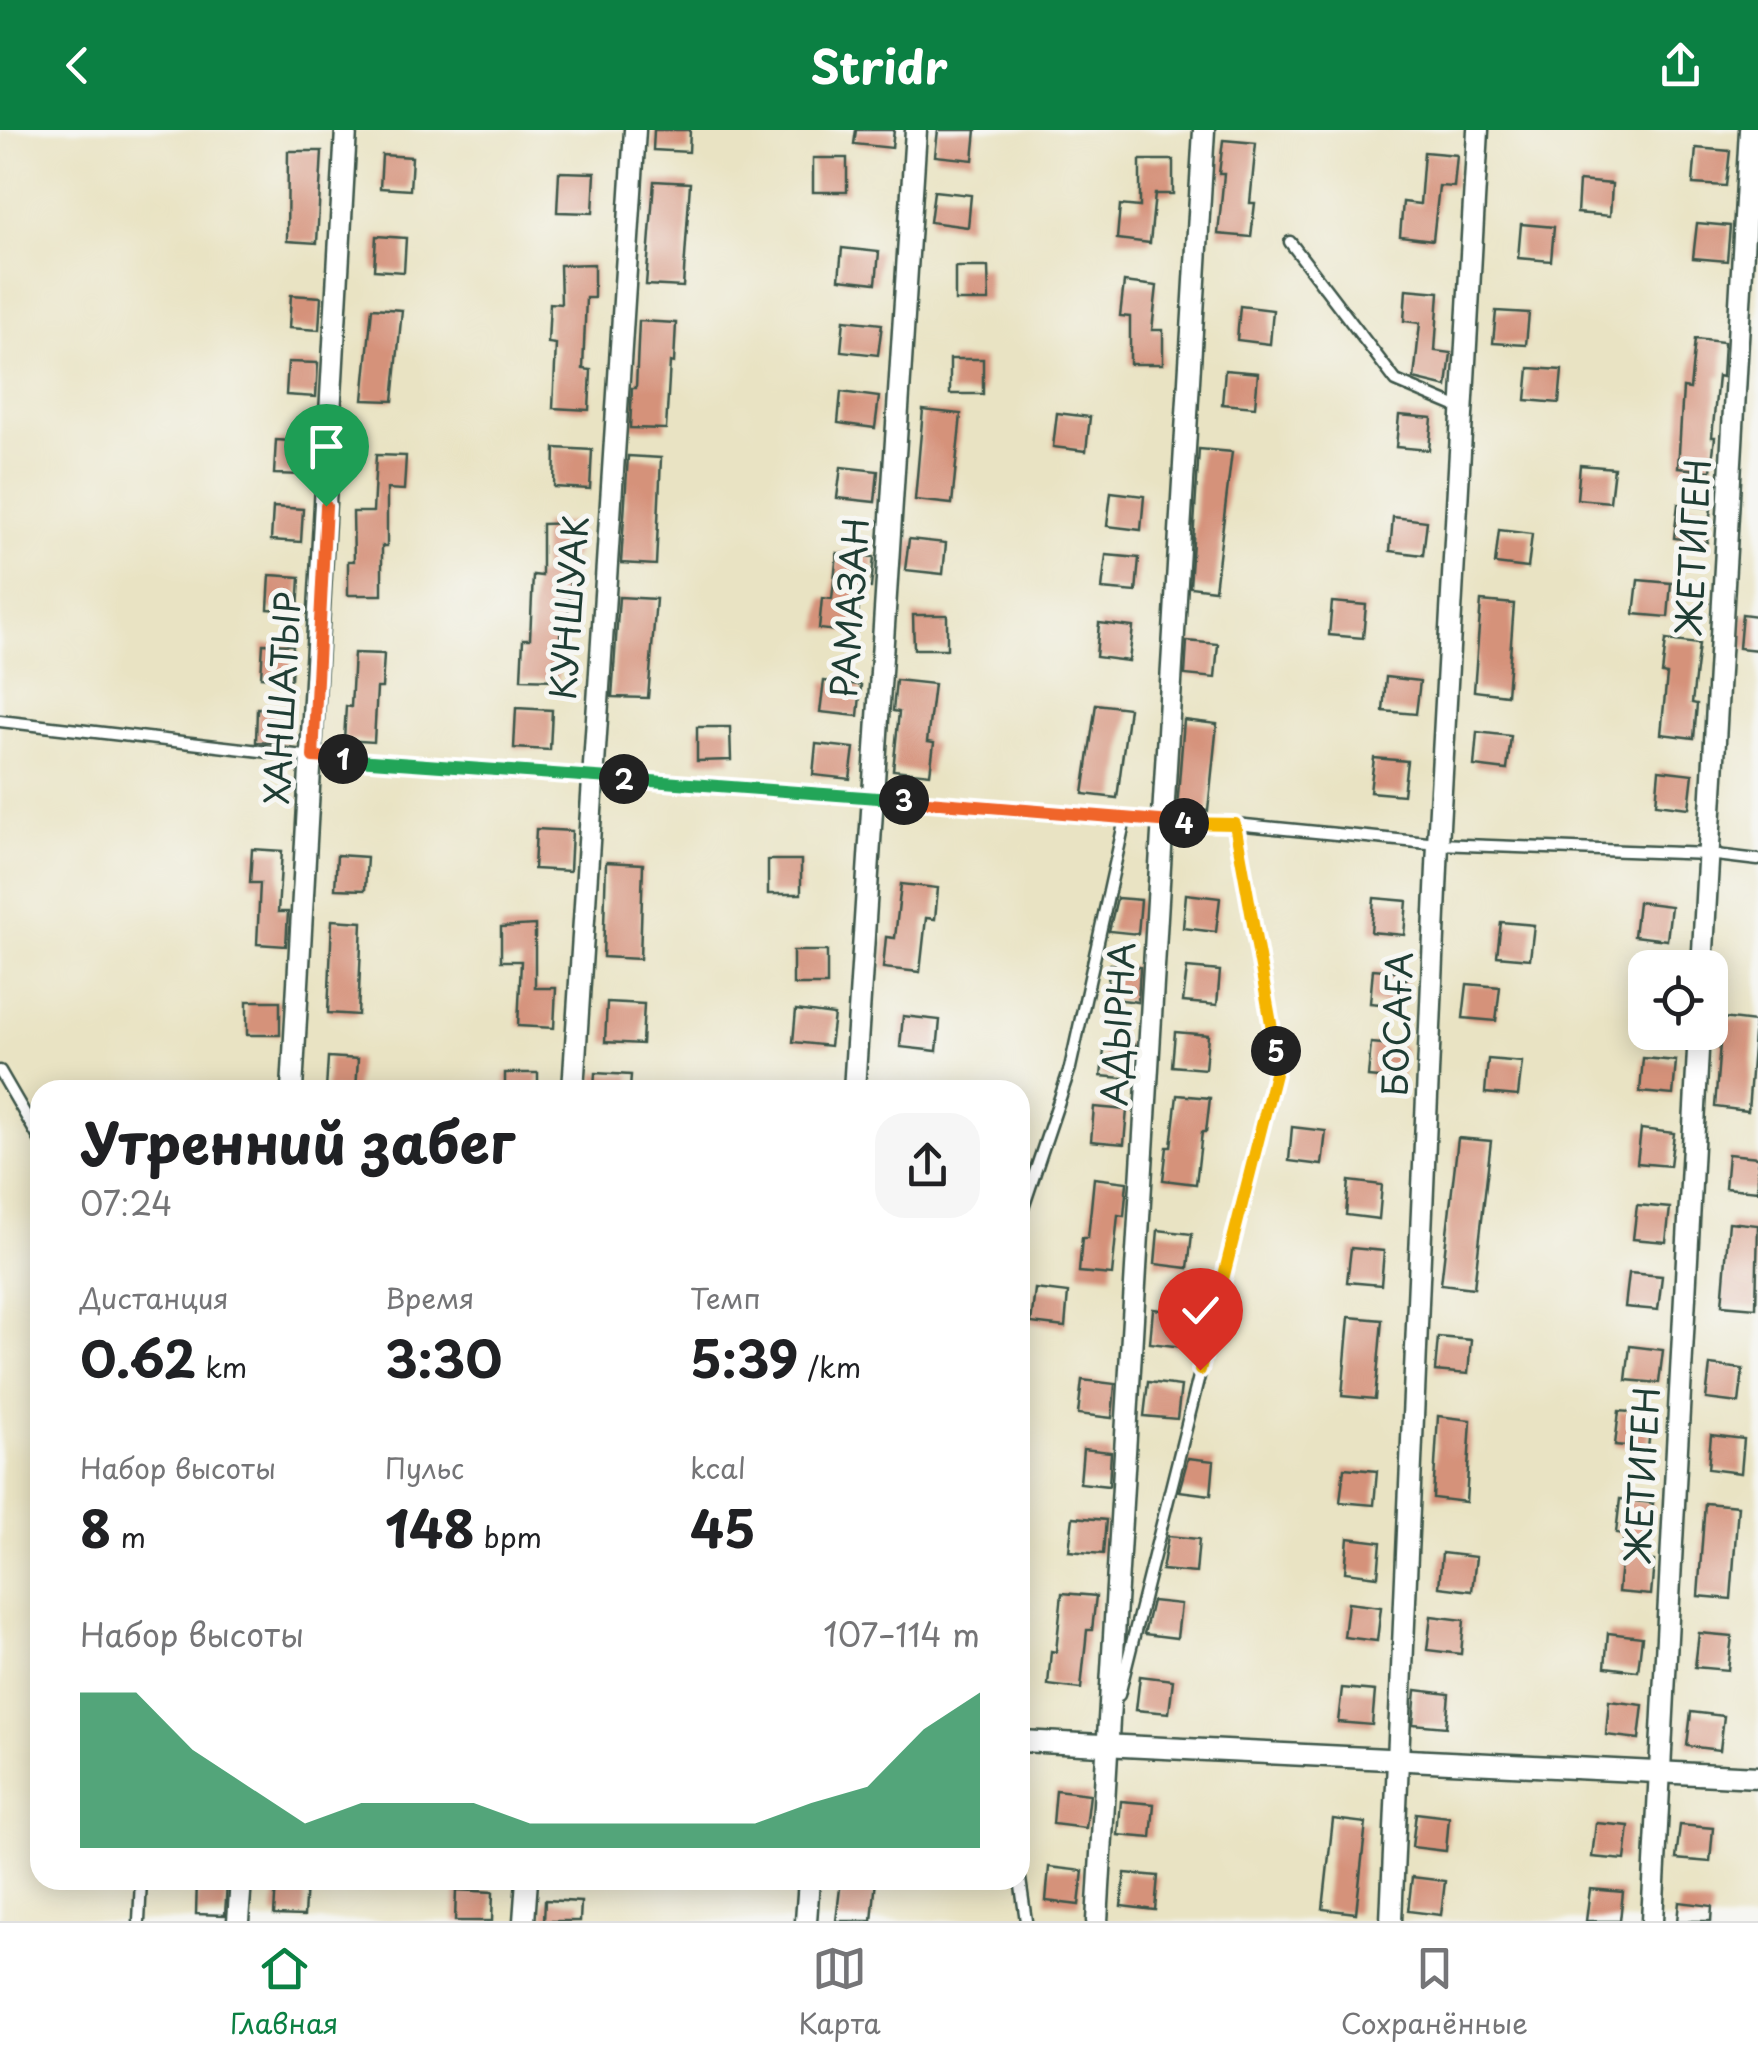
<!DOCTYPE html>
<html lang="ru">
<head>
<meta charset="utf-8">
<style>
	body { margin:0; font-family:"Playpen Sans",sans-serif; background:#f6f6f6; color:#202124; height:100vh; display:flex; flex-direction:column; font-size:38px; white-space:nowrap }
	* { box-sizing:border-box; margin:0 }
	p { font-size:32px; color:#757577 }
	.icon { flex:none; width:55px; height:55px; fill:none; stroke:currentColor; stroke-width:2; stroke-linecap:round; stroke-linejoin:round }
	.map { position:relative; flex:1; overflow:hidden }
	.side { position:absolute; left:30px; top:950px; width:1000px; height:810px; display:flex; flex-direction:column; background:#fff; border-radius:30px; box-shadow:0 5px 25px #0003 }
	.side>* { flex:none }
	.buttons { position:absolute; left:1628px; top:820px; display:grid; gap:20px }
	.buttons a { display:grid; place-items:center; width:100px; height:100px; border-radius:20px; background:#fff; box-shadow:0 5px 25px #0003; font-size:50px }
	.pin { position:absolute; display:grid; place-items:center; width:85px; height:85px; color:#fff; margin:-102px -42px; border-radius:50% 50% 50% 0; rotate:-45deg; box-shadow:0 0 10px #0007 }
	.pin .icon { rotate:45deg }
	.km { position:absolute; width:50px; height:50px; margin:-25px; border-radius:50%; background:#222; color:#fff; font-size:28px; line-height:50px; text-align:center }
	.round { display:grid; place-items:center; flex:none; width:105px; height:105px; border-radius:30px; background:#f6f6f6 }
	.summary { display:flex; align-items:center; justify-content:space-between; height:170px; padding:0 50px }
	h1 { font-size:55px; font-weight:700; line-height:75px }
	.figures { display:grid; grid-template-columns:repeat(3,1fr); gap:15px; height:170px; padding:10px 50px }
	.figures div { display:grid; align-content:center }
	.figures b { font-size:50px; font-weight:700 }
	.figures small { font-size:28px; font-weight:400 }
	.figures p { font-size:28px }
	.chart { height:280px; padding:20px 50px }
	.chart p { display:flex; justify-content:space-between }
	.chart svg { width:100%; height:180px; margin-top:10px; fill:#0b8043; opacity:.7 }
	header { display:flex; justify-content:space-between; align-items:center; height:130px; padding:0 50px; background:#0b8043; color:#fff; font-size:45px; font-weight:700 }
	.menu { display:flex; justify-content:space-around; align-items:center; height:140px; border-top:2px solid #e0e0e0; background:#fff; font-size:28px; color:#757577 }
	.menu a { display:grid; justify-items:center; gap:5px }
	.menu .current { color:#0b8043 }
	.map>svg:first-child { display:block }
</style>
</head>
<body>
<header><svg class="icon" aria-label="back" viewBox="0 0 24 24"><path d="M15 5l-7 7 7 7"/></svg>Stridr<svg class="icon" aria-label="share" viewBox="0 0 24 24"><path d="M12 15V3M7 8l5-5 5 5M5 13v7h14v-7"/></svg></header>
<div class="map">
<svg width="1758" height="1791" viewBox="0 0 1758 1791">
	<rect width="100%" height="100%" fill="#f6f6f2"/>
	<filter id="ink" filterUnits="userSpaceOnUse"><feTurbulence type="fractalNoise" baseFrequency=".01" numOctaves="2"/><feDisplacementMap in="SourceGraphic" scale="20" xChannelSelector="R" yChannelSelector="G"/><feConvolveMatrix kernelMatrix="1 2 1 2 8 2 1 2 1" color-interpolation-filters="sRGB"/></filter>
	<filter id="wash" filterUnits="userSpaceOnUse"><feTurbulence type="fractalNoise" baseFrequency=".0048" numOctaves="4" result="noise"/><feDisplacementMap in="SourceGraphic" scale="40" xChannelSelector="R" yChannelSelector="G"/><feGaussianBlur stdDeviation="2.25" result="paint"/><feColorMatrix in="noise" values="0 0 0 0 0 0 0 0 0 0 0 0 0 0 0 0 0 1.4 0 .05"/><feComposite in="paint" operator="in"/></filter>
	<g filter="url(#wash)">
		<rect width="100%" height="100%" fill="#e9e3c3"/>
		<g id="blocks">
			<g fill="#d5927a">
				<polygon points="654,0 690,0 689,22 653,20"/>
				<polygon points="856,0 894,0 892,18 854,14"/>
				<polygon points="938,0 976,0 973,30 935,26"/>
				<polygon points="1223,10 1256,13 1250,73 1255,73 1251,107 1218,104 1224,44 1219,44"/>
				<polygon points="1696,18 1730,21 1726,56 1693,54"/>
				<polygon points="288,21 322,21 317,113 287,111"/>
				<polygon points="1424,22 1457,25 1454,57 1439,56 1433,110 1400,106 1403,72 1420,74"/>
				<polygon points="382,25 412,27 410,60 380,58"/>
				<rect x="813" y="28" width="34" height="34"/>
				<polygon points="1140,30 1173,30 1173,64 1155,64 1150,113 1117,109 1120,75 1140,77"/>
				<polygon points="559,42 595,43 593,83 557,82"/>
				<polygon points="654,51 690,53 683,157 646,155"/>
				<polygon points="1579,51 1612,54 1610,86 1577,83"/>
				<polygon points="934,61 971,65 968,97 930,92"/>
				<polygon points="1697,93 1730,96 1727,131 1693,128"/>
				<polygon points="1521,94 1554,97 1551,131 1518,128"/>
				<polygon points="376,106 406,108 404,142 374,140"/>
				<polygon points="842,118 879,122 876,153 839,149"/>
				<polygon points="594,134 594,168 586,168 583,239 591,240 589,280 553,278 556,214 548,213 550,173 561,174 560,135"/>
				<polygon points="955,137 988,137 989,171 955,171"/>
				<polygon points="1124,152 1157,156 1152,200 1163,200 1163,234 1130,234 1130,187 1120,186"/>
				<polygon points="1406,159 1439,162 1435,221 1451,223 1447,257 1414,249 1420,193 1404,191"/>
				<polygon points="291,165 321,167 319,200 289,198"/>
				<polygon points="1240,176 1273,180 1270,214 1237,210"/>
				<polygon points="372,178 402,180 393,271 363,270"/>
				<polygon points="1496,181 1529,183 1526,215 1493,213"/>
				<polygon points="844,190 882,194 878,225 841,221"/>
				<polygon points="639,191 676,193 674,233 670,232 666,299 630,298 632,258 636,258"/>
				<polygon points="1695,209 1724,212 1722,247 1718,246 1712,307 1715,307 1711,341 1678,338 1683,258 1690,259"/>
				<rect x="950" y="229" width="33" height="35"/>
				<polygon points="288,232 318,233 316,267 286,265"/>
				<polygon points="1529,238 1562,240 1559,273 1526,270"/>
				<polygon points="1225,240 1258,243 1255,277 1222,274"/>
				<polygon points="841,262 879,267 875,298 838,293"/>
				<polygon points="923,280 961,284 952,374 915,370"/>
				<polygon points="1057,283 1090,287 1086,321 1053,317"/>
				<polygon points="1399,285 1432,288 1429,320 1396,317"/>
				<polygon points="276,310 306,312 304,345 274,344"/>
				<polygon points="555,318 592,320 590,359 554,357"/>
				<polygon points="1199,319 1232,322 1215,460 1190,457"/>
				<polygon points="376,325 406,326 404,360 387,359 387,416 382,416 382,465 348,465 348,431 354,431 353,382 373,382"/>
				<polygon points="628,326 661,328 656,435 621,433"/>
				<polygon points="1580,335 1614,338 1610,372 1577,369"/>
				<polygon points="841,337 878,341 875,372 837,368"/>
				<polygon points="1111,362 1144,366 1141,400 1107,396"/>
				<polygon points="1678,374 1711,378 1707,412 1674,408"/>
				<polygon points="273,377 303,379 301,412 271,410"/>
				<polygon points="1393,387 1427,391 1423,425 1390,421"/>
				<polygon points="575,393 575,428 571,428 568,487 561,487 558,550 521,549 523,509 530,509 533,445 542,446 542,394"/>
				<polygon points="1499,400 1532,404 1528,438 1495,434"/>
				<polygon points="909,409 946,413 943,444 905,440"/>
				<polygon points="837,423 874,427 871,458 861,457 856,503 819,499 822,468 832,469"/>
				<polygon points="1106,425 1139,428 1136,462 1102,459"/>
				<polygon points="270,445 300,447 298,481 268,479"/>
				<polygon points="1638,450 1671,453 1668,487 1634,484"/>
				<polygon points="619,467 656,469 648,568 612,567"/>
				<polygon points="1481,471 1514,474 1507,565 1474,561"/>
				<polygon points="1332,472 1366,475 1363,508 1329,505"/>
				<polygon points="1742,484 1758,486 1758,520 1739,518"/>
				<polygon points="913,485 947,485 947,519 914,519"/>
				<polygon points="1099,493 1133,497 1129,531 1096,527"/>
				<polygon points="1666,510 1699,514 1692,573 1697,574 1694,608 1661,604 1667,545 1662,544"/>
				<polygon points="1187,511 1218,514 1215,548 1185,545"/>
				<polygon points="263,514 293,515 291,549 261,547"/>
				<polygon points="354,523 384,524 382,558 377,558 374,612 344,610 346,576 351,577"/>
				<polygon points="1386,547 1420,551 1416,584 1383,581"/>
				<polygon points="896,550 934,554 927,612 934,613 930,644 893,640 899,582 893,581"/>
				<polygon points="824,551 861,555 858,586 820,582"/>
				<polygon points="1096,574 1129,578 1117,668 1083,664"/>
				<polygon points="257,578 287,580 285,614 256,612"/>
				<polygon points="516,578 552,580 550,620 514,618"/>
				<polygon points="1184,590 1217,594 1208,681 1177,678"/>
				<polygon points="697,597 730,597 731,630 697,631"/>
				<polygon points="1477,602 1511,606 1507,640 1474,636"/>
				<polygon points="816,614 854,618 850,649 813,645"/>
				<polygon points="1374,628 1407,631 1403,665 1370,662"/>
				<polygon points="1659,640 1693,644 1689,678 1656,674"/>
				<polygon points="536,699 572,701 570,741 534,739"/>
				<polygon points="252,719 282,721 278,782 288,782 286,816 257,814 260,753 250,753"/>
				<polygon points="337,725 367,727 365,760 335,759"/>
				<rect x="768" y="730" width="33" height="34"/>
				<polygon points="606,732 643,734 640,829 603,827"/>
				<polygon points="901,754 938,758 935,789 926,788 920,842 883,838 886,807 895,808"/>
				<polygon points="1186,764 1220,768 1216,802 1183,798"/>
				<polygon points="1117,768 1141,770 1138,804 1109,801"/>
				<polygon points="1374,768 1407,771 1404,805 1371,802"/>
				<polygon points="1638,772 1671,776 1667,810 1634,806"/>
				<polygon points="332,790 362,792 358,885 328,883"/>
				<polygon points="1501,792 1534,795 1530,829 1497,826"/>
				<polygon points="535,795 535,858 556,858 554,898 518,896 521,831 501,831 501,797"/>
				<rect x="793" y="821" width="34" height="34"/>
				<polygon points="1110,834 1140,837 1138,872 1106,868"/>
				<polygon points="1187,838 1220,841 1217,875 1183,872"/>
				<polygon points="1373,839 1407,842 1403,876 1370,873"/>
				<polygon points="1467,854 1500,857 1496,891 1463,888"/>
				<rect x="247" y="871" width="33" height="34"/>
				<polygon points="607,872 644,874 642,914 605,912"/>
				<polygon points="796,880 834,885 830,916 793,912"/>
				<polygon points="903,886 940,890 937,921 900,917"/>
				<polygon points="1722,888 1755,892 1748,981 1715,977"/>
				<polygon points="1175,902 1208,905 1205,939 1172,936"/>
				<polygon points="1105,912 1136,915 1134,949 1101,946"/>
				<polygon points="1371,913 1404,916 1401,950 1368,947"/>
				<polygon points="328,927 358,929 356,960 326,960"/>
				<polygon points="1643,928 1676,931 1673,965 1640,962"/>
				<polygon points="1488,929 1522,932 1518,966 1485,963"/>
				<rect x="505" y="943" width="33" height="17"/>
				<polygon points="595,943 631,945 630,960 594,960"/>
				<polygon points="1177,965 1210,968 1206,1002 1202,1002 1196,1054 1163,1050 1167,1017 1171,1017"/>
				<polygon points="1094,977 1127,980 1124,1014 1091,1011"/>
				<polygon points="1292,997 1326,1001 1322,1035 1289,1031"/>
				<polygon points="1641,999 1674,1003 1670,1036 1637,1033"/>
				<polygon points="1458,1008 1491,1011 1474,1158 1441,1154"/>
				<polygon points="1728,1024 1758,1027 1758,1061 1725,1058"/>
				<polygon points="1094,1048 1127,1052 1124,1086 1118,1085 1112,1145 1079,1142 1082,1108 1088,1108"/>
				<polygon points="1349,1051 1382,1055 1379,1089 1346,1085"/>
				<polygon points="1637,1075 1670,1078 1666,1112 1633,1109"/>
				<polygon points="1729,1092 1758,1095 1756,1178 1722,1175"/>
				<polygon points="1158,1100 1192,1104 1188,1138 1155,1134"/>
				<polygon points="1351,1118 1384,1121 1381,1155 1347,1152"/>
				<polygon points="1629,1143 1662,1146 1658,1180 1625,1177"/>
				<polygon points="1035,1159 1068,1163 1065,1197 1031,1193"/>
				<polygon points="1153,1179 1186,1183 1183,1217 1150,1213"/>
				<polygon points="1349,1187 1382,1190 1375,1269 1342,1266"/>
				<polygon points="1438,1207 1471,1210 1468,1244 1435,1241"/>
				<polygon points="1630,1216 1663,1220 1659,1253 1626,1250"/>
				<polygon points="1710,1235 1743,1239 1739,1273 1706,1269"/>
				<polygon points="1082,1250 1115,1254 1112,1288 1078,1284"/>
				<polygon points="1148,1252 1181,1256 1177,1289 1144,1286"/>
				<polygon points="1619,1281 1652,1284 1648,1318 1615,1315"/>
				<polygon points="1438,1286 1471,1290 1466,1372 1433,1368"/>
				<polygon points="1711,1305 1744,1309 1741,1343 1708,1339"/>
				<polygon points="1083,1319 1111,1322 1109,1356 1080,1353"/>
				<polygon points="1188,1328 1214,1331 1211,1365 1179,1361"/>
				<polygon points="1344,1338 1377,1341 1374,1375 1340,1372"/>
				<polygon points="1620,1369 1653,1373 1647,1430 1654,1431 1651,1465 1618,1462 1624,1404 1616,1403"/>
				<polygon points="1705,1373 1738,1376 1731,1469 1698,1466"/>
				<polygon points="1073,1387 1106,1390 1103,1424 1069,1421"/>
				<polygon points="1168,1406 1199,1409 1196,1443 1162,1440"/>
				<polygon points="1348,1408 1381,1412 1378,1446 1345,1442"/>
				<polygon points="1442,1423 1476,1427 1472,1461 1439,1457"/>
				<polygon points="1062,1463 1096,1466 1092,1500 1087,1500 1081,1559 1048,1555 1051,1521 1056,1522"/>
				<polygon points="1152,1471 1181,1474 1177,1508 1144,1504"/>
				<polygon points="1348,1473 1381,1477 1377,1511 1344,1507"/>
				<polygon points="1431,1486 1464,1490 1461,1524 1427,1520"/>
				<polygon points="1608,1503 1642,1507 1638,1541 1605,1537"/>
				<polygon points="1699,1503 1732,1506 1728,1540 1695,1537"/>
				<polygon points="1140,1546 1173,1550 1169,1583 1136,1580"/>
				<polygon points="1342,1558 1375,1561 1372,1595 1338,1592"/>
				<polygon points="1416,1560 1449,1564 1446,1597 1413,1594"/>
				<polygon points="1609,1571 1643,1575 1639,1609 1606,1605"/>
				<polygon points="1691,1582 1724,1586 1720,1620 1687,1616"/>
				<polygon points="1056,1660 1090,1664 1086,1698 1053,1694"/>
				<polygon points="1121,1671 1154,1674 1151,1708 1118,1705"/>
				<polygon points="1416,1683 1449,1687 1446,1721 1412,1717"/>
				<polygon points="1333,1689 1366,1693 1356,1783 1323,1779"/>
				<polygon points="1596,1693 1629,1696 1625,1730 1592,1727"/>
				<polygon points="1680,1695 1713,1698 1710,1732 1676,1729"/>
				<polygon points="1049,1737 1083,1741 1079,1775 1046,1771"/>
				<polygon points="1125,1743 1158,1746 1155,1780 1121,1776"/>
				<polygon points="1412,1747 1445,1751 1441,1785 1408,1781"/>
				<polygon points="197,1750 227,1752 225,1785 196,1784"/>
				<polygon points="841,1750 876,1750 872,1791 836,1791"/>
				<polygon points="276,1751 306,1753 304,1786 274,1785"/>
				<polygon points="1590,1759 1623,1762 1620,1791 1586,1791"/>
				<polygon points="456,1760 493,1762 492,1791 455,1791"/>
				<polygon points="545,1770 581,1772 580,1791 544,1791"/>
				<polygon points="1679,1772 1712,1776 1711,1791 1677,1791"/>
			</g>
		</g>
	</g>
	<g filter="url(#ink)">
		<use href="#blocks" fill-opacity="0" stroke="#3d5649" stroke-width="2.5"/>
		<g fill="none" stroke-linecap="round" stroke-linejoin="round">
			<defs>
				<g id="lane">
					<polyline points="1290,112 1396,251 1462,279"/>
					<polyline points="0,591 313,627 871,667 1164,692 1235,694 1438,714 1708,724 1758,730"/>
					<polyline points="0,941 40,1010"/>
					<polyline points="1020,1087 1070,938 1125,689"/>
					<polyline points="1119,1565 1278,932 1235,694"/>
					<polyline points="1020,1749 1026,1791"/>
					<polyline points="139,1791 141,1750"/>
				</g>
				<g id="street">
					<polyline points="1702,838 1750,0"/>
					<polyline points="292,960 346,0"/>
					<polyline points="573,960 635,0"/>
					<polyline points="854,960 916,0"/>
					<polyline points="1020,1611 1758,1647"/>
					<polyline points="238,1791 241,1750"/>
					<polyline points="524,1791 527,1750"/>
					<polyline points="806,1791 809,1750"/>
					<polyline points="1097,1791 1204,0"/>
					<polyline points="1391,1791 1438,714 1478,0"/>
					<polyline points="1652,1791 1699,902"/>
				</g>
			</defs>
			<use href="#lane" stroke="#3d5649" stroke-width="15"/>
			<use href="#street" stroke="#3d5649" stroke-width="25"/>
			<use href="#lane" stroke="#fff" stroke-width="10"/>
			<use href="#street" stroke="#fff" stroke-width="20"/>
		</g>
	</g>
	<g fill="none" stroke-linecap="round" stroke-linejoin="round" filter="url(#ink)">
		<defs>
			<polyline id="split-1" points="326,376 313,627 343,629"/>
			<polyline id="split-2" points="343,629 624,649"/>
			<polyline id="split-3" points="624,649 904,670"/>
			<polyline id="split-4" points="904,670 1184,693"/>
			<polyline id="split-5" points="1184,693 1235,694 1276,921"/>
			<polyline id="split-6" points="1200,1240 1278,932 1276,921"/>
		</defs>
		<use href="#split-1" stroke="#fff" stroke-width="20"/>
		<use href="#split-2" stroke="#fff" stroke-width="20"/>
		<use href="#split-3" stroke="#fff" stroke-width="20"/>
		<use href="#split-4" stroke="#fff" stroke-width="20"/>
		<use href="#split-5" stroke="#fff" stroke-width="20"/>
		<use href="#split-6" stroke="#fff" stroke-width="20"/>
		<use href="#split-1" stroke="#f0652b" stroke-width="12"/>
		<use href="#split-2" stroke="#22a559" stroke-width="12"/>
		<use href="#split-3" stroke="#22a559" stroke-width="12"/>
		<use href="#split-4" stroke="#f0652b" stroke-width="12"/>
		<use href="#split-5" stroke="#f5b400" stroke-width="12"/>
		<use href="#split-6" stroke="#f5b400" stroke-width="12"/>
	</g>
	<g text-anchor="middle" stroke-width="10" stroke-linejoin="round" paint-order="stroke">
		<g font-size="35" fill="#1f3d34" stroke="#f6f6f2">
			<text transform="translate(1694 417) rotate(-87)" y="12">ЖЕТИГЕН</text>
			<text transform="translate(570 478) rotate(-86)" y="12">КУНШУАК</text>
			<text transform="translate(851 478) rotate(-86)" y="12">РАМАЗАН</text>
			<text transform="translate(283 568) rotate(-87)" y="12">ХАНШАТЫР</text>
			<text transform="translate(1119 894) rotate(-87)" y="12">АДЫРНА</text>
			<text transform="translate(1398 894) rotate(-88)" y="12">БОСАҒА</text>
			<text transform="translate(1643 1345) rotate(-87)" y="12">ЖЕТИГЕН</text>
		</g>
	</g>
</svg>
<div class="buttons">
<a><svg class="icon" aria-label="locate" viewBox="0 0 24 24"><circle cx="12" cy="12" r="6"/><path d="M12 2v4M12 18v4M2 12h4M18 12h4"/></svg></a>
</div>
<div class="pin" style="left:326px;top:376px;background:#1e9e55"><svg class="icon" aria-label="arrive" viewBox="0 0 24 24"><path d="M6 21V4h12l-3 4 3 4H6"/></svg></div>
<div class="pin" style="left:1200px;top:1240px;background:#d93025"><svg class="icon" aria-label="check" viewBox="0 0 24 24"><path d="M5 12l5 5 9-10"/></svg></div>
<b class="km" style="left:343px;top:629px">1</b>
<b class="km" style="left:624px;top:649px">2</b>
<b class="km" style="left:904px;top:670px">3</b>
<b class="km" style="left:1184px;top:693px">4</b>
<b class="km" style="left:1276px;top:921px">5</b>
<section class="side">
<div class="summary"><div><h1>Утренний забег</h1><p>07:24</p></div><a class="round"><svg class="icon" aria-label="share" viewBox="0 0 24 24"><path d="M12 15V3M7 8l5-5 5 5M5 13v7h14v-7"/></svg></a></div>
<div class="figures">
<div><p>Дистанция</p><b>0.62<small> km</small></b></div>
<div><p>Время</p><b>3:30</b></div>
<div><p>Темп</p><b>5:39<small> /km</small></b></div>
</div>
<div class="figures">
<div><p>Набор высоты</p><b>8<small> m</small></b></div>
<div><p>Пульс</p><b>148<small> bpm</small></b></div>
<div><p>kcal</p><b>45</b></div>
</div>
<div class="chart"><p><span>Набор высоты</span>107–114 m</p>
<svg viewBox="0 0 160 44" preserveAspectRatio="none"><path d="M0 44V6L10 6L20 20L30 29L40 38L50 33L60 33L70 33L80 38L90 38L100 38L110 38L120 38L130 33L140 29L150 15L160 6V44z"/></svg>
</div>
</section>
</div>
<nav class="menu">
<a class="current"><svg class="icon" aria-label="home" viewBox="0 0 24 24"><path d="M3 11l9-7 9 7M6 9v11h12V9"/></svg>Главная</a>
<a><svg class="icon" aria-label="map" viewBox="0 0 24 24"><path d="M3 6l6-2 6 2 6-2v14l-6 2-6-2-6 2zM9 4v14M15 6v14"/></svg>Карта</a>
<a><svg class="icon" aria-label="saved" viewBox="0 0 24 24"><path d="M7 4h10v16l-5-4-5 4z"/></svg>Сохранённые</a>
</nav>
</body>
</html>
